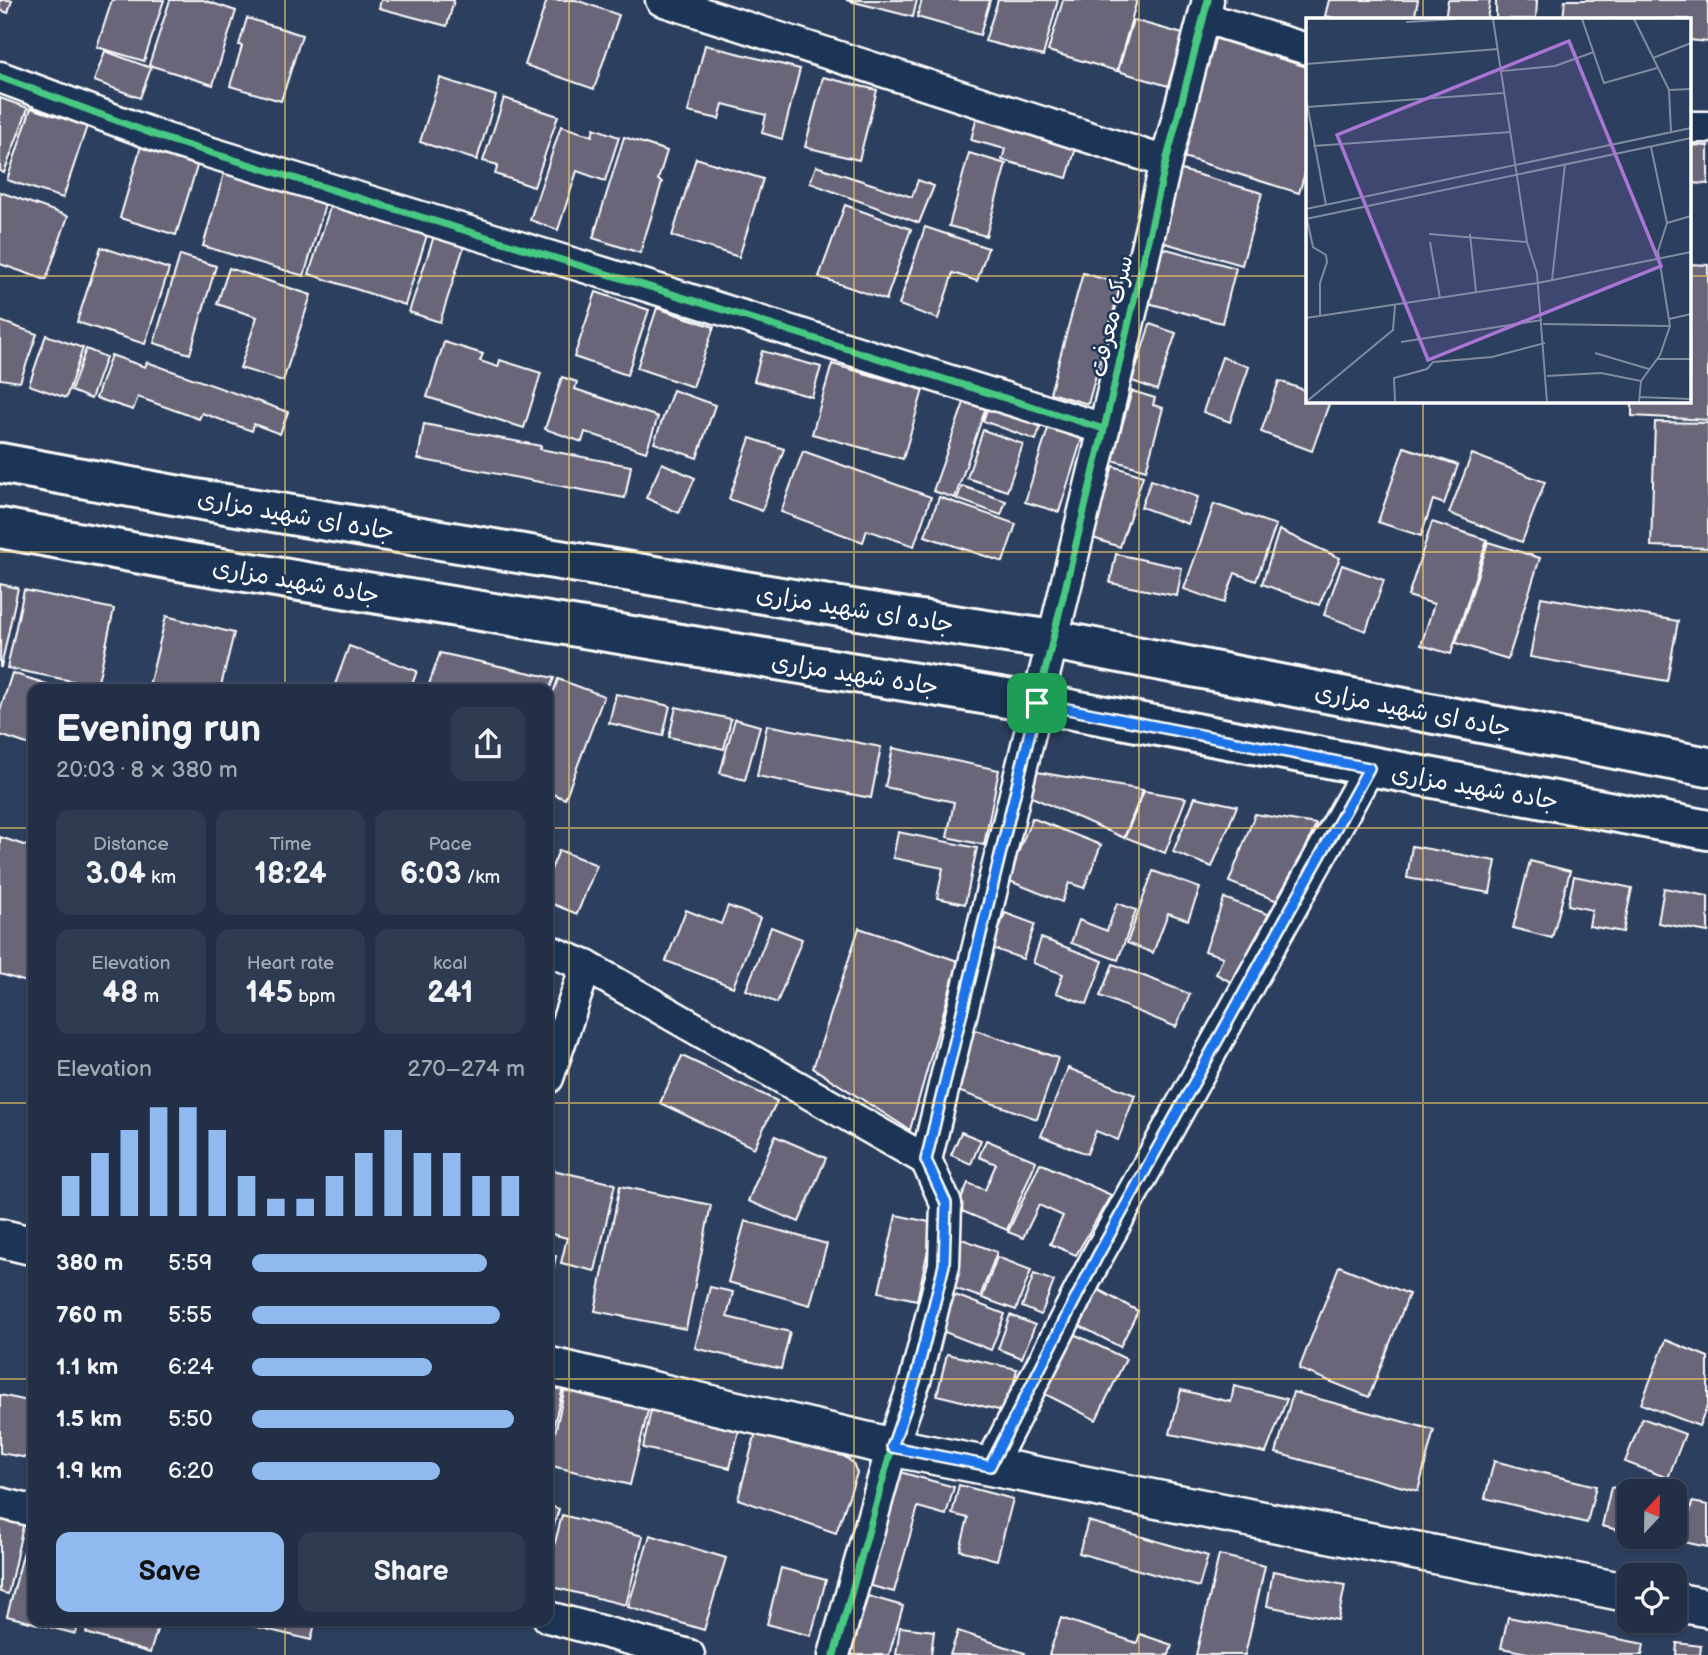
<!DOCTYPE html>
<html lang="en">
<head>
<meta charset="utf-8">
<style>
	body { margin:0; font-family:"Balsamiq Sans","Playpen Sans Arabic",sans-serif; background:#2e3b51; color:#f1f3f6; height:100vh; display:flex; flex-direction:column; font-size:26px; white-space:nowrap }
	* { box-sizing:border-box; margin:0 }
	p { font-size:23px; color:#a2a9b3 }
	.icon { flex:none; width:38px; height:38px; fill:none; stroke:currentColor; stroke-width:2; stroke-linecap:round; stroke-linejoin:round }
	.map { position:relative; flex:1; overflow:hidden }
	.drawer { position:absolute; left:28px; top:684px; width:525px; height:942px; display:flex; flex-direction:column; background:#222f46; border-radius:14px; box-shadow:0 2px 5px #0004,0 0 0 2px #3f4a5f }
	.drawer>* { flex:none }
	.needle { width:46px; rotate:22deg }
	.buttons { position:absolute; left:1617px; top:1479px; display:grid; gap:14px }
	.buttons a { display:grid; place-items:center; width:70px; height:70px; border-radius:14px; background:#222f46; box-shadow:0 2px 5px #0004,0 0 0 2px #3f4a5f; font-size:35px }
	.pin { position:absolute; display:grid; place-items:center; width:60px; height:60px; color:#fff; margin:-30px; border-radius:14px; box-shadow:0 4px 10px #0006 }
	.round { display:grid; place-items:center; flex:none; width:74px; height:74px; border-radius:14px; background:#2e3b51 }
	.summary { display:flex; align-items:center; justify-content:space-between; height:119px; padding:0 28px }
	h1 { font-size:38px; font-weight:600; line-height:52px }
	.metrics { display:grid; grid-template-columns:repeat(3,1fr); gap:10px; height:119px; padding:7px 28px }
	.metrics div { display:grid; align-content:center; border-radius:14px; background:#2e3b51; text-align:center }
	.metrics b { font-size:30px; font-weight:600 }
	.metrics small { font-size:19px; font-weight:400 }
	.metrics p { font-size:19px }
	.chart { height:196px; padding:14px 28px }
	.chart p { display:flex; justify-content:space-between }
	.chart svg { width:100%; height:126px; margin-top:7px; stroke:#90b9f0; stroke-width:6 }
	.button { display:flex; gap:14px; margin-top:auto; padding:14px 28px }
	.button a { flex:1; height:80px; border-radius:14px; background:#90b9f0; color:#111; font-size:28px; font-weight:600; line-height:80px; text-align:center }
	.button a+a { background:#2e3b51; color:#f1f3f6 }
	ul { padding:0 28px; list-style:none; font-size:23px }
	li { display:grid; grid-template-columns:112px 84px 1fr; align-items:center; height:52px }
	li i { height:18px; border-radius:9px; background:#90b9f0 }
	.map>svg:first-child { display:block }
</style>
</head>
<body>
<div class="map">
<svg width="1708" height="1655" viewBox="0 0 1708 1655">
	<rect width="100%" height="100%" fill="#2d3f5e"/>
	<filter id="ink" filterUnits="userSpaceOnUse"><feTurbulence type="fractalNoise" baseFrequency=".0143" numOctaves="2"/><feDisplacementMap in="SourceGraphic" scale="14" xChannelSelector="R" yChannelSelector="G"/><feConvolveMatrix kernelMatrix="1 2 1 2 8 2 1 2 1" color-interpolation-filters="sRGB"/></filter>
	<g filter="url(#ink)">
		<g fill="#6b6679" stroke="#fff" stroke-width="2">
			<polygon points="0,0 12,0 8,13 0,10"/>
			<polygon points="112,0 164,0 144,61 97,47"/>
			<polygon points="170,0 203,0 236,11 213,85 149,65"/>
			<polygon points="381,0 454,0 447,26 379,8"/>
			<polygon points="547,0 576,0 619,15 594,89 525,65"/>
			<polygon points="846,0 917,0 913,17"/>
			<polygon points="922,0 990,0 980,35 917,17"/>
			<polygon points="998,0 1058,0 1043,56 985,41"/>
			<polygon points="1063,0 1137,0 1117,71 1048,51"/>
			<polygon points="1329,0 1418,0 1414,19 1340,19 1325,16"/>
			<polygon points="1448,0 1490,0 1487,19 1445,19"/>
			<polygon points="1496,0 1537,0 1536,19 1496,19"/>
			<polygon points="1565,0 1708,0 1708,42 1689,40 1689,19 1563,19"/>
			<polygon points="247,18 302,35 281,101 230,86 242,46 239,45"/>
			<polygon points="1133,20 1183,34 1168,86 1118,71"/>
			<polygon points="1214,38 1307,67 1307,166 1299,193 1177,155"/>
			<polygon points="705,45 800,69 782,139 762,133 766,115 723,104 719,119 688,112"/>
			<polygon points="105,51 151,68 140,98 94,81"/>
			<polygon points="823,77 877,90 859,160 805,147"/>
			<polygon points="440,78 496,96 477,160 420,142"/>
			<polygon points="0,98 28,108 4,173 0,171"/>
			<polygon points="504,98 558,116 534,187 495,174 498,165 483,161"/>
			<polygon points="31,108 87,126 63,198 7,180"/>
			<polygon points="977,116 1077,144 1067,178 1002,160 1005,149 971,140"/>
			<polygon points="561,126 592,136 594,128 619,137 605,181 577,171 558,230 530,220"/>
			<polygon points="624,137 667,151 658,180 662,182 640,253 593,238"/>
			<polygon points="1689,145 1708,146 1708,184 1689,183"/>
			<polygon points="141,146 198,163 176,235 120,218"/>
			<polygon points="969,153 1006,164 986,236 949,226"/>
			<polygon points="696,158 763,179 739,257 672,236"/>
			<polygon points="816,166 912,197 918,180 934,186 919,223 810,183"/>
			<polygon points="1178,169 1262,193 1242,265 1158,241"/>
			<polygon points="225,170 319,198 318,202 325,204 304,276 203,246"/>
			<polygon points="0,192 68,216 46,280 0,264"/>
			<polygon points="332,201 428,232 405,305 309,274"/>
			<polygon points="845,205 911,229 886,300 819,277"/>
			<polygon points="925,227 988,248 977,281 953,273 938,319 899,305"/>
			<polygon points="436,230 466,240 440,322 409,312"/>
			<polygon points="101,247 169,269 145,344 77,322"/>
			<polygon points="1163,248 1236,268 1222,323 1148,303"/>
			<polygon points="180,255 216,266 190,354 154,343"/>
			<polygon points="1689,264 1708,265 1708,420 1632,416 1632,401 1689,401"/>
			<polygon points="229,268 311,295 283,381 240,368 257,317 217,304"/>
			<polygon points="1083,273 1121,284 1088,404 1050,393"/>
			<polygon points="596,292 649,310 627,375 574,357"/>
			<polygon points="657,308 714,327 693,387 637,368"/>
			<polygon points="0,321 37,334 20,382 0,379"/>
			<polygon points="1150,324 1176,333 1157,390 1132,381"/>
			<polygon points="46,335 83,348 66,398 29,385"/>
			<polygon points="444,342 483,354 480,361 498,367 500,360 541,373 524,428 427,397"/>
			<polygon points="86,349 106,357 91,399 71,391"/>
			<polygon points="762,351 821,367 812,397 754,381"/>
			<polygon points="111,355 145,367 147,362 288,412 280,434 254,424 252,431 202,413 199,419 138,397 133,410 96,398"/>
			<polygon points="1222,357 1249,367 1230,422 1203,412"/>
			<polygon points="832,364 923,390 903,459 812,434"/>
			<polygon points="562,377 577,382 575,389 658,417 646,452 585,432 582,442 545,429"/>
			<polygon points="1279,381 1307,391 1307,401 1330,401 1312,451 1261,432"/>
			<polygon points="673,390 715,405 697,458 654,443"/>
			<polygon points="1132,391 1155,398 1153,405 1163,408 1146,470 1112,460"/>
			<polygon points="966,397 987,404 955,498 933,491"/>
			<polygon points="989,404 1042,422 1036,440 983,421"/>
			<polygon points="1050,422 1084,432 1059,512 1025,502"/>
			<polygon points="1655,422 1708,423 1708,548 1651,546"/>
			<polygon points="424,424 541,446 540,449 631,466 625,498 418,459"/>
			<polygon points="983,430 1023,444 1007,491 967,478"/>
			<polygon points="750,438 784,449 762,511 729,499"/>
			<polygon points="1404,447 1458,465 1444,504 1433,500 1421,536 1378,522"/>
			<polygon points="803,451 931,497 914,546 867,530 863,542 781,512"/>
			<polygon points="1472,454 1545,482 1522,542 1449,513"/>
			<polygon points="662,463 695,478 679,513 646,498"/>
			<polygon points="1113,466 1143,476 1120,547 1090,537"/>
			<polygon points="1151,480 1198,497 1188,524 1141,507"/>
			<polygon points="962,486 1006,501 1001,515 957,499"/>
			<polygon points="939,497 1016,524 1003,562 925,536"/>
			<polygon points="1214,504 1276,525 1256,581 1235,573 1224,603 1184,589"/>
			<polygon points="1432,522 1487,540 1451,654 1421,645 1434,604 1408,596"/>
			<polygon points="1279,530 1340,558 1319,605 1262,584"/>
			<polygon points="1488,542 1540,558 1508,659 1456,643"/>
			<polygon points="1116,554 1182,568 1177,596 1110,583"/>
			<polygon points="1342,565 1384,580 1366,631 1324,615"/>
			<polygon points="0,584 18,588 1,667 0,667"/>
			<polygon points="24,590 114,609 97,686 7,668"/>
			<polygon points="1541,597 1678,621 1667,681 1530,657"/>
			<polygon points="166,616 234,633 220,690 148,690"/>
			<polygon points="349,646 417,671 410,690 333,690"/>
			<polygon points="440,653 554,678 548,693 548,690 427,690"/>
			<polygon points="12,673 66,690 33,690 33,746 0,735 0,711"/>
			<polygon points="558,679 604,696 565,799 548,792 548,707"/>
			<polygon points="616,694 670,706 663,736 609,723"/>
			<polygon points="676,707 731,719 724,749 669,737"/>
			<polygon points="735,719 760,726 745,780 720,773"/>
			<polygon points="767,725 881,747 871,798 757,776"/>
			<polygon points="893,748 999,770 984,845 947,837 954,802 885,787"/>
			<polygon points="1037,772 1143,790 1124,838 1027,795"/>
			<polygon points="1144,791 1186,798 1165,853 1125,837"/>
			<polygon points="1195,797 1237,806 1212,867 1173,852"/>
			<polygon points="1255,814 1316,824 1283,903 1229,882"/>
			<polygon points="1032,818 1101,845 1084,888 1069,883 1062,902 1007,880"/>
			<polygon points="898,832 977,848 965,904 937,898 943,868 893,858"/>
			<polygon points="0,837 33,848 33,984 0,974"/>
			<polygon points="1412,846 1496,861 1490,893 1407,878"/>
			<polygon points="559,850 597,865 577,914 548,902 548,871 550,872"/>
			<polygon points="1530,861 1570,871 1552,938 1513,928"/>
			<polygon points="1153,871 1200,888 1188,920 1168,913 1153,953 1127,943"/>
			<polygon points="1574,876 1632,888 1623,932 1589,926 1592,910 1568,905"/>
			<polygon points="1664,888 1708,896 1708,932 1658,923"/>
			<polygon points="1224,898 1273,916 1236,985 1216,974 1223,957 1205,951"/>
			<polygon points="1117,903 1136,910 1118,960 1071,943 1079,920 1107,931"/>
			<polygon points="728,906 760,918 733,987 666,961 686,910 721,924"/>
			<polygon points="1005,913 1035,924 1023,959 992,948"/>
			<polygon points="771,927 802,939 777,1003 746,990"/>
			<polygon points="859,928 958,961 910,1130 813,1068"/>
			<polygon points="1041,938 1103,961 1087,1004 1056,993 1063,974 1033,963"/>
			<polygon points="1113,964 1190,994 1176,1027 1100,996"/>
			<polygon points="972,1029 1058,1058 1037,1119 952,1089"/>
			<polygon points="682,1056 777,1101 754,1148 660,1103"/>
			<polygon points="1068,1068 1135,1095 1118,1140 1096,1131 1087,1154 1041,1136"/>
			<polygon points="961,1132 981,1140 971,1164 951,1155"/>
			<polygon points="775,1136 826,1158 799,1222 748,1201"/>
			<polygon points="986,1140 1036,1161 1007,1230 957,1209 968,1183 985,1190 996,1164 979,1157"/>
			<polygon points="1040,1163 1111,1195 1076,1255 1050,1244 1063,1216 1039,1205 1023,1238 1008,1232"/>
			<polygon points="548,1169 615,1184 595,1271 561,1263 567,1238 548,1233"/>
			<polygon points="620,1186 711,1205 686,1329 595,1311"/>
			<polygon points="896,1215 934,1223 917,1300 879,1292"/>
			<polygon points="745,1221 827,1244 810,1305 728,1282"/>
			<polygon points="962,1239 997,1252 980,1297 945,1285"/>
			<polygon points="548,1254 556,1256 548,1293"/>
			<polygon points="997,1257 1031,1270 1016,1310 982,1298"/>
			<polygon points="1339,1266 1409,1294 1369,1397 1299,1369"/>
			<polygon points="1034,1274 1054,1281 1041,1315 1022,1307"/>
			<polygon points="710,1287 733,1292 727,1317 790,1332 781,1369 695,1348"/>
			<polygon points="1097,1289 1138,1311 1120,1347 1078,1325"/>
			<polygon points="955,1295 1005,1314 991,1350 942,1331"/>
			<polygon points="1010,1315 1035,1325 1022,1358 998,1349"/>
			<polygon points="1070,1332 1126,1359 1096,1420 1041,1392"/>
			<polygon points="1666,1340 1708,1357 1708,1404 1699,1426 1641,1404"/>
			<polygon points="947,1354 1017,1369 1007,1412 937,1395"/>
			<polygon points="567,1378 651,1398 630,1485 548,1465"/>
			<polygon points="548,1384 563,1388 548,1449"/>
			<polygon points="1234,1386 1287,1399 1266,1453 1170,1434 1181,1390 1231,1402"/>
			<polygon points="1293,1392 1434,1430 1418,1491 1276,1453"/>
			<polygon points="0,1395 33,1402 33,1459 0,1453"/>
			<polygon points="652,1405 740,1426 730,1468 643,1448"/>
			<polygon points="1642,1418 1685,1434 1668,1478 1625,1462"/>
			<polygon points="756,1432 841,1454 853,1463 857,1473 836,1533 738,1499"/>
			<polygon points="1494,1461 1596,1486 1587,1523 1485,1498"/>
			<polygon points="900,1472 954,1487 946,1515 918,1507 894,1592 868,1585"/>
			<polygon points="959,1485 1013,1499 997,1560 960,1550 968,1518 952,1514"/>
			<polygon points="1611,1487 1629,1492 1629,1533 1602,1526"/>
			<polygon points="1692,1502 1708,1505 1708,1547 1683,1542"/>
			<polygon points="548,1505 559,1509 548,1545"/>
			<polygon points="0,1511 25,1517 8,1594 0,1592"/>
			<polygon points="562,1515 643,1536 626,1605 548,1586 548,1570"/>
			<polygon points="1088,1521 1208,1556 1199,1587 1079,1553"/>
			<polygon points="29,1532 33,1533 33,1620 79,1620 76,1634 7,1616"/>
			<polygon points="650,1535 726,1558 704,1630 628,1607"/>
			<polygon points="1219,1555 1265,1566 1245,1655 1196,1655"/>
			<polygon points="781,1568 826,1580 811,1636 767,1624"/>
			<polygon points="1273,1571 1345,1585 1338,1620 1267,1606"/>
			<polygon points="868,1596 903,1606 889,1655 851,1655"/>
			<polygon points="1508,1617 1644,1644 1642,1655 1538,1655 1501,1648"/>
			<polygon points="1061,1618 1137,1643 1140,1634 1172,1645 1169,1655 1049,1655"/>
			<polygon points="90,1620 160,1620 150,1653 86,1633"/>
			<polygon points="254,1620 316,1620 311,1640 253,1626"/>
			<polygon points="900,1627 934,1631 931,1655 896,1655"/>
			<polygon points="958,1631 1025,1653 1024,1655 950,1655"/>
			<polygon points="1677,1643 1701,1646 1700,1655 1676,1655"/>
		</g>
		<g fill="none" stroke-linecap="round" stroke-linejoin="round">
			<defs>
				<g id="minor">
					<polyline points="661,0 1166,162"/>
					<polyline points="1205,18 1307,49"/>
					<polyline points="0,77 166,139 653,288 1104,429"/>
					<polyline points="1689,127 1708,127"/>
					<polyline points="548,950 586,966 926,1160"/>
					<polyline points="548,1078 586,966"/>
					<polyline points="990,1466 1097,1257 1369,768"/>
					<polyline points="0,1503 33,1511"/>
					<polyline points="548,1617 689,1655"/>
					<polyline points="834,1655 892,1447 915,1381 944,1265 946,1204 926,1160 1104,429 1166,162 1208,0"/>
				</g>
				<g id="tertiary">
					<polyline points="0,1238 33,1246"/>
					<polyline points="548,1366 892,1447 1629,1593"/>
					<polyline points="1675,1602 1708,1608"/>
				</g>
				<g id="secondary">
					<polyline points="0,463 196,499 894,616 1053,640 1708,767"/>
					<polyline points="0,528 185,562 1037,703 1708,830"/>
				</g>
			</defs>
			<use href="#minor" stroke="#fff" stroke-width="35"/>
			<use href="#tertiary" stroke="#fff" stroke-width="42"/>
			<use href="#secondary" stroke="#fff" stroke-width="44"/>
			<use href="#minor" stroke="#1d3557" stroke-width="30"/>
			<use href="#tertiary" stroke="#1d3557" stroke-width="37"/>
			<use href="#secondary" stroke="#1d3557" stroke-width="38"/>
			<defs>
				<g id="cycleway">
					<polyline points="0,77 166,139 653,288 1104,429"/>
					<polyline points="834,1655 892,1447 915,1381 944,1265 946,1204 926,1160 1104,429 1166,162 1208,0"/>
				</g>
			</defs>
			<use href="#cycleway" stroke="#1d3557" stroke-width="11"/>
			<use href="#cycleway" stroke="#46c982" stroke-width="7"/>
		</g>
	</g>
	<g fill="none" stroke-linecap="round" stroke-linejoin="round" filter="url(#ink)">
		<defs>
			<polygon id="route" points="1037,703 1369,768 1097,1257 990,1466 892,1447 915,1381 944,1265 946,1203 926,1160"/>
		</defs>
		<use href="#route" stroke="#fff" stroke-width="14"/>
		<use href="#route" stroke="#1a73e8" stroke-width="9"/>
	</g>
	<path fill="none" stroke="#ffd166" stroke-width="2" stroke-opacity="0.55" d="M285,0V690M569,0V1655M854,0V1655M1139,0V1655M1423,0V19M0,276H1307M1689,276H1708M1423,401V1655M0,552H1708M0,828H33M548,828H1708M0,1103H33M548,1103H1708M0,1379H33M548,1379H1708M285,1620V1655"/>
	<g text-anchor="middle" stroke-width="5" stroke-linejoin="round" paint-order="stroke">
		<g font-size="24" fill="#fff" stroke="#1d3557">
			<text transform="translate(1111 316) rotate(-77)" y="8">سرک معرفت</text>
			<text transform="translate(296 515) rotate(10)" y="8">جاده ای شهید مزاری</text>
			<text transform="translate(296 581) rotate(10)" y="8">جاده شهید مزاری</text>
			<text transform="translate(855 609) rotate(9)" y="8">جاده ای شهید مزاری</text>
			<text transform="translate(855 674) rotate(9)" y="8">جاده شهید مزاری</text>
			<text transform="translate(1413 710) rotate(11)" y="8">جاده ای شهید مزاری</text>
			<text transform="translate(1475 787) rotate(10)" y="8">جاده شهید مزاری</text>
		</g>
	</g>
	<g transform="translate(1306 18)">
		<rect width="385" height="385" fill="#2d3f5e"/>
		<path fill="none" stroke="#818c9e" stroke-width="2" d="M187,1L221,224L231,255L241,384M276,1L298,65L351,50M328,1L363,72L365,114M100,4L150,1M347,40L385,25M0,46L192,31M196,53L249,48L288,34M363,72L385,71M0,80L20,187M1,89L198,75M7,128L205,114M0,191L385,110M0,201L385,120M1,201L7,229L20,237L21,244L14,265V298M361,205L385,198M123,216L221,224M164,216L170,274M124,224L134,280M246,262L259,146M0,300L232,265L385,234M363,301L385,296M237,306L364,308M95,324L236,302M289,335L343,351M351,341H385M241,358L295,355L335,363M333,379L385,381M0,384L87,312L89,287M89,384L88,360L121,351L127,344L186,339L239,325M333,384L335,363L354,337L364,308L352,233L361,205L345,129"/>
		<path fill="#a976d5" fill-opacity="0.15" stroke="#a976d5" stroke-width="3.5" d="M263,23L355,248L122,342L31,117Z"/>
		<rect width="385" height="385" fill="none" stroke="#fff" stroke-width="3.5"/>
	</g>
</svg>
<div class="buttons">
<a><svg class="needle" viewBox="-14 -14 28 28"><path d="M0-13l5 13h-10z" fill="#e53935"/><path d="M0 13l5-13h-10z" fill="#a2a9b3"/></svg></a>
<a><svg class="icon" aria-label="locate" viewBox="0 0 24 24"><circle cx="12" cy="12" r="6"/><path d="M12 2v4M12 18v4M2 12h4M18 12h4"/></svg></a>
</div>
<div class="pin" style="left:1037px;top:703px;background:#1e9e55"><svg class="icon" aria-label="arrive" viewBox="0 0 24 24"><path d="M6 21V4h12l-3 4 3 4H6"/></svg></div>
<section class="drawer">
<div class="summary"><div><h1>Evening run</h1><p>20:03 · 8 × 380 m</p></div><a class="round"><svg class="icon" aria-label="share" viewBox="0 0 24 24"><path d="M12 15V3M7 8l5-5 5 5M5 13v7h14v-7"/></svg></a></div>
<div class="metrics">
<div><p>Distance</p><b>3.04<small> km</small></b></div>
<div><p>Time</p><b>18:24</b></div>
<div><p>Pace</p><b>6:03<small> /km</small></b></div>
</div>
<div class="metrics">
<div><p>Elevation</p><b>48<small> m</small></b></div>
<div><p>Heart rate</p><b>145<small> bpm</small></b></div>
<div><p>kcal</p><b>241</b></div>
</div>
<div class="chart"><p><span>Elevation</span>270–274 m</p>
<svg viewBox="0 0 160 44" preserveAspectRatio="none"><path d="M5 44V30M15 44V22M25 44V14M35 44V6M45 44V6M55 44V14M65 44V30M75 44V38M85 44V38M95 44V30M105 44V22M115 44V14M125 44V22M135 44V22M145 44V30M155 44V30"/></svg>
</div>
<ul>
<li><b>380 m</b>5:59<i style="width:86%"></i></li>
<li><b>760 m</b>5:55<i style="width:91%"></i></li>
<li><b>1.1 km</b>6:24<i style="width:66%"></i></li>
<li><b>1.5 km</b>5:50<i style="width:96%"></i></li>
<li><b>1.9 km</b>6:20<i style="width:69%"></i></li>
</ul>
<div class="button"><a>Save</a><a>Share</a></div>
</section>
</div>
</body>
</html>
